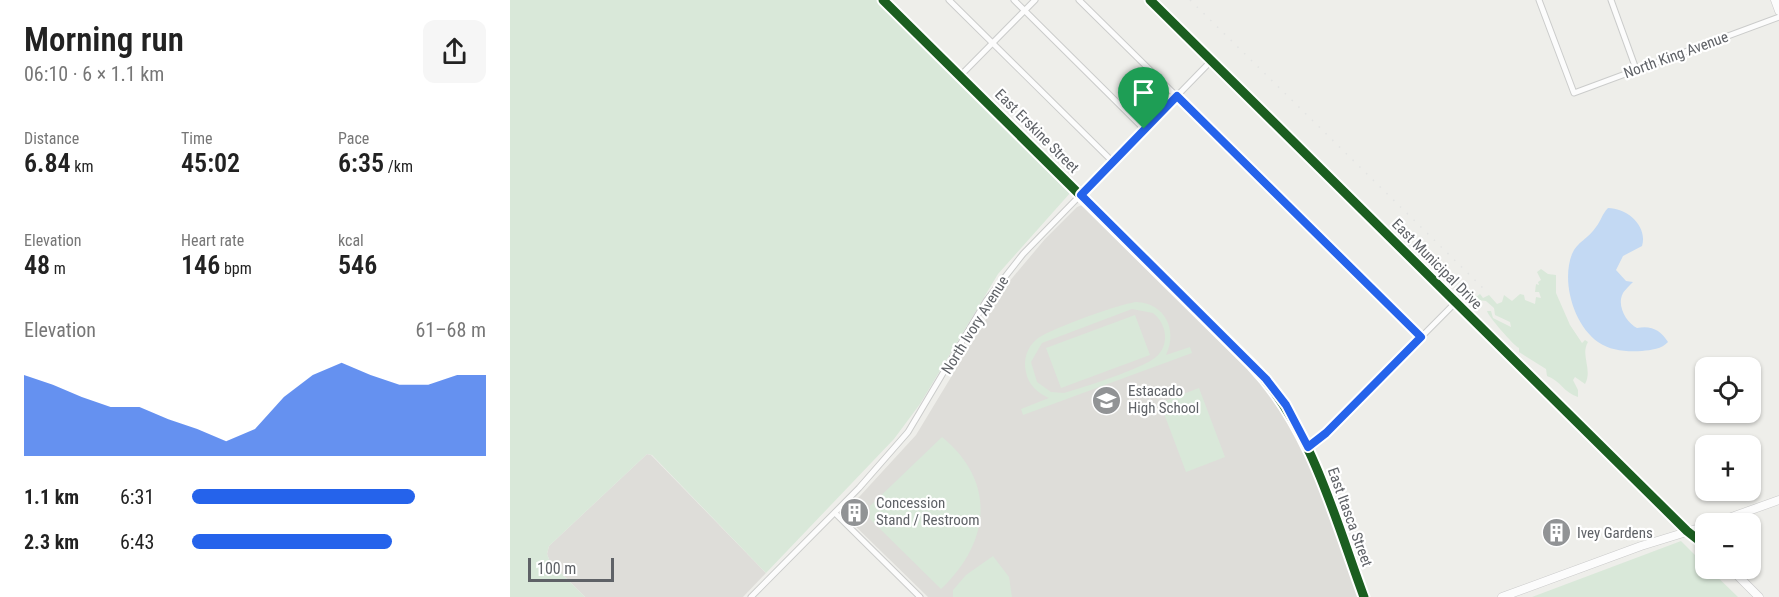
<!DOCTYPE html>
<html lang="en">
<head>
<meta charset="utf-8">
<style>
	body { margin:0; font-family:"Roboto Condensed",sans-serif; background:#f6f6f6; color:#222; height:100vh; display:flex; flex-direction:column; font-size:22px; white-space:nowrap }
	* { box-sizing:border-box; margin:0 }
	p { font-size:20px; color:#767676 }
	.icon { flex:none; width:33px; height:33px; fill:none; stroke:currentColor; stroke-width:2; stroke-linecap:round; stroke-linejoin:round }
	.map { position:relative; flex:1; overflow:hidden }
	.panel { display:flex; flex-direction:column; background:#fff; width:510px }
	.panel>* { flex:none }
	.tools { position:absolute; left:1185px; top:357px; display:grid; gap:12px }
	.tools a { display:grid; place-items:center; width:66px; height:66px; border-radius:12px; background:#fff; box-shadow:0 2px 4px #0004; font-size:30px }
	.scale { position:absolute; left:18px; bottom:15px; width:86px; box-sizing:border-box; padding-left:6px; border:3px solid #5f6267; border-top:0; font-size:16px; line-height:21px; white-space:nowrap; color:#5f6267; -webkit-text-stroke:4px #fff; paint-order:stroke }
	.pin { position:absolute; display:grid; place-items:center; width:51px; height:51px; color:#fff; margin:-62px -26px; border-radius:50% 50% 50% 0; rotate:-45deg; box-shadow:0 0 6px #0007 }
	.pin .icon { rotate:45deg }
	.round { display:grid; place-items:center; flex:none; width:63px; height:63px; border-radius:12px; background:#f6f6f6 }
	.head { display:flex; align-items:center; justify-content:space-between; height:102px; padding:0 24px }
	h1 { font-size:33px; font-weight:600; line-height:45px }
	.figures { display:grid; grid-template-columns:repeat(3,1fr); gap:9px; height:102px; padding:6px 24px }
	.figures div { display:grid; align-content:center }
	.figures b { font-size:26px; font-weight:600 }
	.figures small { font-size:16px; font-weight:400 }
	.figures p { font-size:16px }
	.chart { height:168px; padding:12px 24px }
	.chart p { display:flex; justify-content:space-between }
	.chart svg { width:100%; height:108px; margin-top:6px; fill:#2563eb; opacity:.7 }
	ul { padding:0 24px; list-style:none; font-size:20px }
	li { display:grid; grid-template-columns:96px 72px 1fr; align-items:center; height:45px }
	li i { height:15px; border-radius:8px; background:#2563eb }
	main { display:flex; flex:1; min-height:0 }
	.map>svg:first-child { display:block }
</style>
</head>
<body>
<main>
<section class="panel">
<div class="head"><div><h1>Morning run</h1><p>06:10 · 6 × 1.1 km</p></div><a class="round"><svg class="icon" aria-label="share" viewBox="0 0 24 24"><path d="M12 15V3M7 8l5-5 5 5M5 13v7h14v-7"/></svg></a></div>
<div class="figures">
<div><p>Distance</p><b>6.84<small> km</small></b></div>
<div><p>Time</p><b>45:02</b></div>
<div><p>Pace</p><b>6:35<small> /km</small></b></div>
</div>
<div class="figures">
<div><p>Elevation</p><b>48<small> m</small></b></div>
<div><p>Heart rate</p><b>146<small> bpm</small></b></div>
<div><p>kcal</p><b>546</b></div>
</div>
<div class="chart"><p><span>Elevation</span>61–68 m</p>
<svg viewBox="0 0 160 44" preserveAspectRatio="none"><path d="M0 44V11L10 15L20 20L30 24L40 24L50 29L60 33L70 38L80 33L90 20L100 11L110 6L120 11L130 15L140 15L150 11L160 11V44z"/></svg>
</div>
<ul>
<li><b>1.1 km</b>6:31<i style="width:76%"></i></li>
<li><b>2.3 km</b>6:43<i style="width:68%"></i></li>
</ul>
</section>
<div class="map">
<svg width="1269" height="597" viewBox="0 0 1269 597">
	<rect width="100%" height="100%" fill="#eeeeea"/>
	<g fill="#deddd9">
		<polygon points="572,205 741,370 770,406 797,457 848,597 418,597 338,519 338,509 406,435 498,283 535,239 567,207"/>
		<polygon points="137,454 141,455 256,573 233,597 75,597 40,562 37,554 39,546"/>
	</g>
	<g fill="#d9e8d9" fill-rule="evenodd">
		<polygon points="0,0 367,0 561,192 488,274 410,404 384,439 256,573 142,455 137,454 39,546 37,554 40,562 75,597 0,597"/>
		<path d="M1031,269L1038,274L1046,275V293L1060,325L1072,343L1075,340L1078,342C1070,355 1083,370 1075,384L1065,377L1063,380L1068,390V397C1054,393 1050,380 1037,376L1036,369L1009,352V348C1003,345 978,316 977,311H981L983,318L1001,327L1000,322L985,315L984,308L976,301L967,300L965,298L970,294L973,298L979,295L987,304L992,302L994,295L1002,301L1010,294L1014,295L1015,300L1025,304L1026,297L1031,298L1029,292H1025L1026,284L1029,285L1028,282L1031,280L1027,272Z"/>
		<path d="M626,302C655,303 668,330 656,355L680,347L682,353L513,415L511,409L539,398C528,393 518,385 516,372C513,360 517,347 527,339C540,329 609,304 626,302ZM622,309L643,313C657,324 660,345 646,357C632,369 574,387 554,393L541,392L527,382L521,362L532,343Z"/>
		<polygon points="625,315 640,355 551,388 536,348"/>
		<polygon points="689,388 715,457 676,472 650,403"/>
		<path d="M432,437C487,482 480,543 431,589L360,519V506Z"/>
		<polygon points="1171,541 1195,565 1196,568 1199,569 1228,597 1022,597"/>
		<polygon points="483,556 499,577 502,597 443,597 443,590 456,575"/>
	</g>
	<path fill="#c3d9f3" d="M1098,208C1117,208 1138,226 1132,246L1113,256L1106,270L1116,281L1123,282C1120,285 1115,290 1113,293C1106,306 1117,323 1127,328C1141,325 1151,330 1158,342C1152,349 1141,350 1132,351C1117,352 1101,351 1088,342C1064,325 1051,282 1062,254C1067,242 1079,238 1086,227C1091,221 1092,214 1098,208Z"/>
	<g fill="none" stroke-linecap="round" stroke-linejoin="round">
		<defs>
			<g id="street">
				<path d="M373,0L742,365C802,428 824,516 854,597"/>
				<polyline points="439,0 603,162"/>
				<polyline points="504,0 634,129"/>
				<polyline points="569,0 911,337"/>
				<polyline points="1029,0 1064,93 1269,17"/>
				<polyline points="1101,0 1126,69"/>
				<polyline points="450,76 525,0"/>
				<polyline points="798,447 816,433 945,303"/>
				<polyline points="325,513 410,597"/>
				<polyline points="241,597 349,488 398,432 476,301 513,254 701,61"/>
			</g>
			<g id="secondary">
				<polyline points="640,0 1177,531 1196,546"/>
				<polyline points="1265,0 1269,11"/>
				<polyline points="1202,524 1269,500"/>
				<polyline points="1220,568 1249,597"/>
				<polyline points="992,597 1131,546 1196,526"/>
			</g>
		</defs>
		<use href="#street" stroke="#cbcccb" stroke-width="7"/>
		<use href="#secondary" stroke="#cacaca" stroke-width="9"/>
		<use href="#street" stroke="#fcfcfc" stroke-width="5"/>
		<use href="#secondary" stroke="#fcfcfc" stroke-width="8"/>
		<polyline stroke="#e3e4e3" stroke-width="1.5" stroke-dasharray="1.5 8" stroke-linecap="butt" points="680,0 975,290"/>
		<defs>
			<g id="cycleway">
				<path d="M373,0L742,365C802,428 824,516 854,597"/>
				<polyline points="640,0 1177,531 1196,546"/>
			</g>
		</defs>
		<use href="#cycleway" stroke="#fff" stroke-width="13"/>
		<use href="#cycleway" stroke="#1b5e20" stroke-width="9"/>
	</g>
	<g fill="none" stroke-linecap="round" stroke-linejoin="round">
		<defs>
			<polygon id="route" points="667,96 911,337 816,433 798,447 776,405 756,379 571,195"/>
		</defs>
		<use href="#route" stroke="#fff" stroke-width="12"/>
		<use href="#route" stroke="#2563eb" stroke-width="8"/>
	</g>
	<defs>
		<symbol id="school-disc" viewBox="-11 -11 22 22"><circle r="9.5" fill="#919395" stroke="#fff"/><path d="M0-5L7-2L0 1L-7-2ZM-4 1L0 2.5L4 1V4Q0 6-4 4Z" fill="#fff"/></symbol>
		<symbol id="building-disc" viewBox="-11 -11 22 22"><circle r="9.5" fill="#919395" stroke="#fff"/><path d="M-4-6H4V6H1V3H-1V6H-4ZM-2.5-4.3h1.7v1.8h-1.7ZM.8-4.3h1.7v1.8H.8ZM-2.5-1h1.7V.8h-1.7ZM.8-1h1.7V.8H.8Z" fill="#fff"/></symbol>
	</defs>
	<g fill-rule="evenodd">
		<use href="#school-disc" x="580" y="384" width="33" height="33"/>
		<use href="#building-disc" x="328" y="496" width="33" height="33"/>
		<use href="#building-disc" x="1030" y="516" width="33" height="33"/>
	</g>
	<g text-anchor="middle" stroke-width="4.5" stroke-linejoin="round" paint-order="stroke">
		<g font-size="15" fill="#5f6267" stroke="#fff">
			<text transform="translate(1166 55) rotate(-20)" y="5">North King Avenue</text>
			<text transform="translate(527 131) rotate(45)" y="5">East Erskine Street</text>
			<text transform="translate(927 264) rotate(45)" y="5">East Municipal Drive</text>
			<text transform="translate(465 325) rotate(-58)" y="5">North Ivory Avenue</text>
			<text transform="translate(840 517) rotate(70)" y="5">East Itasca Street</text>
		</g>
		<g font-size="15" fill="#5f6267" stroke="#fff" text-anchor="start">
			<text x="618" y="396">Estacado<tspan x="618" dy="17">High School</tspan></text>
			<text x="366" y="508">Concession<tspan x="366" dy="17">Stand / Restroom</tspan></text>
			<text x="1067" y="538">Ivey Gardens</text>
		</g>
	</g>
</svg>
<div class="tools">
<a><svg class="icon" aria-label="locate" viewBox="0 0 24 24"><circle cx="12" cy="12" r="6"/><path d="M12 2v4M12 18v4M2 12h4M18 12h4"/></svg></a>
<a>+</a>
<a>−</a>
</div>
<div class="scale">100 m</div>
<div class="pin" style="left:634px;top:129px;background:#1e9e55"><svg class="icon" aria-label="arrive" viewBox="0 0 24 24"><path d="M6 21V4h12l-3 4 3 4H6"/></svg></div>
</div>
</main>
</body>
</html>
